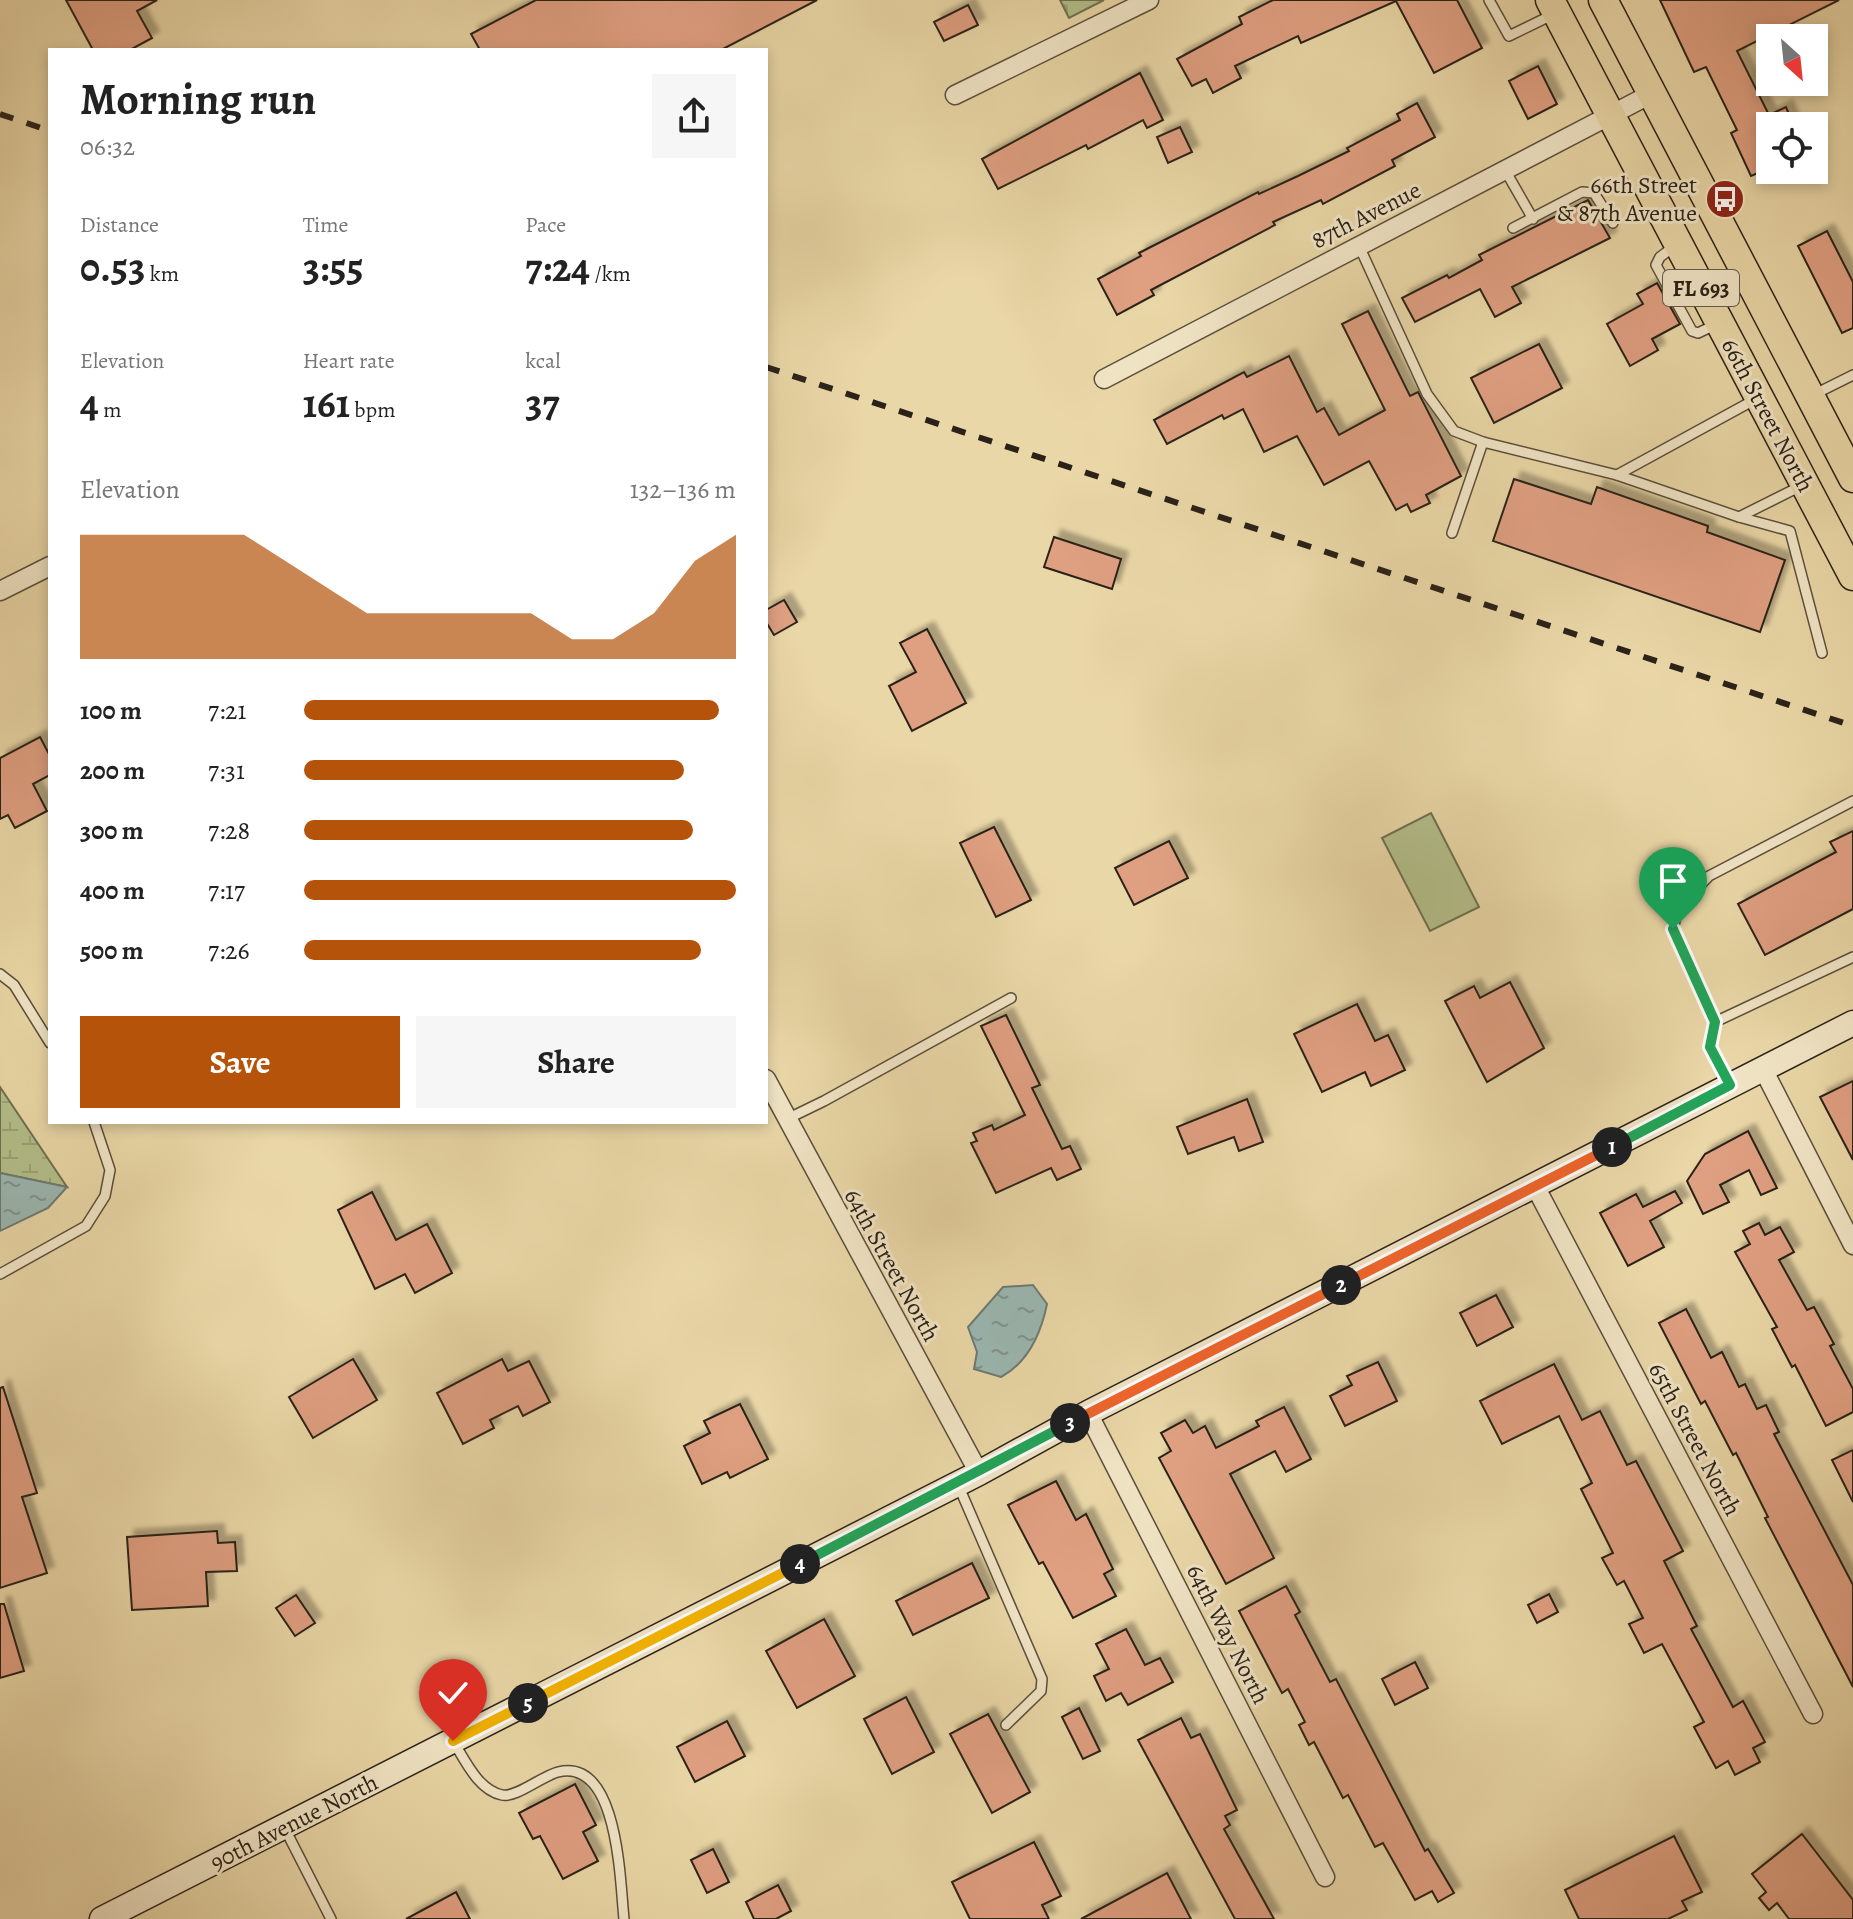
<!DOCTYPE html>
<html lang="en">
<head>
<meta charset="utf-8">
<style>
	body { margin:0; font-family:Alegreya,serif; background:#f6f6f6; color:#222; height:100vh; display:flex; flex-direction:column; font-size:30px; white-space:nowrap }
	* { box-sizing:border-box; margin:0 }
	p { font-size:26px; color:#767676 }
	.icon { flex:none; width:44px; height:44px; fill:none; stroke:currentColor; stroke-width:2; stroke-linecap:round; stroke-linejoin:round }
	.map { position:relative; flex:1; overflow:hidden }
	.drawer { position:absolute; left:48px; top:48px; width:720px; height:1076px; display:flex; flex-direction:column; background:#fff; border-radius:0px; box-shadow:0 4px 12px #0003 }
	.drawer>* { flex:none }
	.needle { width:52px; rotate:153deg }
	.tools { position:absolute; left:1756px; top:24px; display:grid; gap:16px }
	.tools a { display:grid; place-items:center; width:72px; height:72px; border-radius:0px; background:#fff; box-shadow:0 4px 12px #0003; font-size:40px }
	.pin { position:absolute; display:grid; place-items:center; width:68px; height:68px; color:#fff; margin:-82px -34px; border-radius:50% 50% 50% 0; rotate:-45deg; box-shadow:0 0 8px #0007 }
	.pin .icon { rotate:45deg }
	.km { position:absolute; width:40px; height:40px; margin:-20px; border-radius:50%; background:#222; color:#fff; font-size:22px; line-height:40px; text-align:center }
	.round { display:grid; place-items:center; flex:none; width:84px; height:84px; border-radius:0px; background:#f6f6f6 }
	.overview { display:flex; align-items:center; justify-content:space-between; height:136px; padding:0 32px }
	h1 { font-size:44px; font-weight:600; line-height:60px }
	.stats { display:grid; grid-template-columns:repeat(3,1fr); gap:12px; height:136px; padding:8px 32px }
	.stats div { display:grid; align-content:center }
	.stats b { font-size:40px; font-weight:600 }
	.stats small { font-size:22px; font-weight:400 }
	.stats p { font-size:22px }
	.chart { height:224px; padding:16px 32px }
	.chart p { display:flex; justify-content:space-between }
	.chart svg { width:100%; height:144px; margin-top:8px; fill:#b45309; opacity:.7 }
	.primary-button { display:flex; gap:16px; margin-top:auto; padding:16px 32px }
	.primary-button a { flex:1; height:92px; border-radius:0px; background:#b45309; color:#fff; font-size:32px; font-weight:600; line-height:92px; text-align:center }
	.primary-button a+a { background:#f6f6f6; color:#222 }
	ul { padding:0 32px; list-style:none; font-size:26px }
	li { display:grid; grid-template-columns:128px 96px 1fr; align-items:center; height:60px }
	li i { height:20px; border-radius:10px; background:#b45309 }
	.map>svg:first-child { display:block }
</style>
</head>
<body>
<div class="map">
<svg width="1853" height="1919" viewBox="0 0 1853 1919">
	<defs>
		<pattern id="wetland-marsh" width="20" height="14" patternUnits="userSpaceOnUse" patternTransform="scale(2)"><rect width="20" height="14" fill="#b3bf8a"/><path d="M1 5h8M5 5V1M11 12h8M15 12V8" fill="none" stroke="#9aa476"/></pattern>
		<pattern id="cemetery-stones" width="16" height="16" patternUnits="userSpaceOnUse" patternTransform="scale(2)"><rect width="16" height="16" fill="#b3bf8a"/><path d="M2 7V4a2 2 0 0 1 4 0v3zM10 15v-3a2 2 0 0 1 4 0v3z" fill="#9aa476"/></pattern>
		<pattern id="water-ripples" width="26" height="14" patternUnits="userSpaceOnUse" patternTransform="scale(2)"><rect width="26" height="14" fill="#9bb7b1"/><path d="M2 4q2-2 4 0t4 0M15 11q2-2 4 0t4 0" fill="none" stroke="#7f948f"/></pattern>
		<filter id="shadow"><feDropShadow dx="7" dy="-7" stdDeviation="2" flood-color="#0004"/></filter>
	</defs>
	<rect width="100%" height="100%" fill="#ead7a7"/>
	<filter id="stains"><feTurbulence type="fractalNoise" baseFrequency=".0025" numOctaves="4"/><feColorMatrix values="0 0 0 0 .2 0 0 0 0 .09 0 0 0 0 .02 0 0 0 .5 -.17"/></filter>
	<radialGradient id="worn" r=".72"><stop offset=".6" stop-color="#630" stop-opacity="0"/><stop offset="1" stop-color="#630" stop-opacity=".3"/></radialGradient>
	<polygon fill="#b3bf8a" stroke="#6e7052" stroke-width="2" points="1431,813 1479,907 1430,931 1382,838"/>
	<polygon fill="url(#wetland-marsh)" stroke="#6e7052" stroke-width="2" points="0,1087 67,1187 0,1173"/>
	<polygon fill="url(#cemetery-stones)" stroke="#6e7052" stroke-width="2" points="1060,0 1104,0 1069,18"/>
	<g fill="url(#water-ripples)" stroke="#6e7b74" stroke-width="2">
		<polygon points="0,1173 67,1187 48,1208 0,1231"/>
		<path d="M1033,1285L1047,1304C1041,1333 1029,1362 1001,1377L974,1369L977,1352L968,1327L1003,1287Z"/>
	</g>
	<g fill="#df9f81" stroke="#2a2219" stroke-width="2" filter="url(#shadow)">
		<polygon points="66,0 157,0 137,11 152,38 130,50 93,50"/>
		<polygon points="536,0 817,0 721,50 480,50 471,34"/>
		<polygon points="1273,0 1457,0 1482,48 1434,73 1396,1 1301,43 1298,36 1235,66 1241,78 1213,93 1206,79 1192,86 1177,59 1242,24 1239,17"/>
		<polygon points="1660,0 1839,0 1737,51 1769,115 1786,107 1794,126 1770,126 1770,168 1751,176 1731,133 1737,130 1706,67 1694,72"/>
		<polygon points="968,5 978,25 944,41 934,22"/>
		<polygon points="1538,66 1557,104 1528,119 1509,81"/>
		<polygon points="1140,73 1163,120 1147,128 1143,120 1088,149 1086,145 998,189 982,159"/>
		<polygon points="1417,103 1435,137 1392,160 1395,166 1323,204 1321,200 1273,222 1275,225 1151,290 1154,295 1117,315 1098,279 1141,256 1139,253 1258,192 1259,194 1298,176 1349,151 1347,148 1400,120 1397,114"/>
		<polygon points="1180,127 1192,152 1168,163 1157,137"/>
		<polygon points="1588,200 1610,238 1512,287 1521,303 1495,317 1480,289 1415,322 1402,298 1447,275 1449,278 1482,260 1479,255"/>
		<polygon points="1827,231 1853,282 1853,328 1842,333 1798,246"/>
		<polygon points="1657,283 1680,324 1652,339 1658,350 1630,366 1607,324 1643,304 1637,294"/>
		<polygon points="1368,311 1410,396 1418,392 1461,476 1426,495 1430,503 1411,512 1407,504 1396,510 1369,461 1324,485 1297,436 1264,452 1243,409 1224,419 1222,415 1167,444 1154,420 1244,372 1247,377 1289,356 1317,412 1324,408 1339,435 1385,410 1342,324"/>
		<polygon points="1539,344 1562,388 1494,423 1471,378"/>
		<polygon points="1514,479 1591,504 1597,487 1708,526 1707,532 1785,560 1760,632 1493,541"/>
		<polygon points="1054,537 1121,559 1112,589 1044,567"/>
		<polygon points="784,600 797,622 774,635 766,622 766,610"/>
		<polygon points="927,629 966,703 912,731 889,686 916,672 900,643"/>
		<polygon points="40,737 50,756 50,775 33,784 47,811 15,828 8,815 0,819 0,758"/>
		<polygon points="994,827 1031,900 996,917 960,843"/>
		<polygon points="1853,831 1853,909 1765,955 1738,904 1836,852 1830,842"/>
		<polygon points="1169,841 1188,878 1134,905 1115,868"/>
		<polygon points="1510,982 1544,1048 1487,1082 1445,1001 1474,986 1480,998"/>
		<polygon points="1357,1004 1375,1041 1388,1035 1405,1070 1371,1086 1365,1072 1322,1092 1294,1034"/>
		<polygon points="1006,1015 1040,1085 1032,1088 1062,1149 1070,1146 1081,1169 1057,1180 1051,1168 996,1193 971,1143 977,1141 973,1133 992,1125 994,1130 1025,1115 981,1026"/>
		<polygon points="1853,1081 1853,1160 1820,1097"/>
		<polygon points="1247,1099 1263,1142 1239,1151 1234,1137 1188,1154 1177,1127"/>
		<polygon points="1748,1131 1777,1188 1761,1195 1749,1170 1720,1185 1729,1202 1703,1214 1687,1181 1705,1154"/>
		<polygon points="1675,1191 1682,1203 1650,1221 1664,1247 1628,1266 1600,1213 1636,1194 1643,1207"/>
		<polygon points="372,1192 396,1240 427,1224 452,1273 415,1293 405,1274 375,1289 338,1210"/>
		<polygon points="1759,1223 1765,1235 1780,1227 1794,1252 1779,1260 1807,1310 1814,1307 1834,1344 1830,1346 1853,1389 1853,1412 1826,1426 1795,1365 1792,1367 1772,1329 1777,1327 1735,1252 1750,1244 1743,1231"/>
		<polygon points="1496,1295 1513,1327 1477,1346 1460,1313"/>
		<polygon points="1686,1309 1711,1358 1722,1352 1739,1387 1745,1384 1757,1409 1766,1405 1779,1432 1774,1434 1853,1585 1853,1687 1765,1518 1768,1517 1736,1453 1733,1455 1705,1401 1701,1404 1659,1323"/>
		<polygon points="353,1359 377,1400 313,1438 289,1397"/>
		<polygon points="502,1359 508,1371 529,1361 550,1402 523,1416 518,1406 490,1420 494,1428 463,1444 437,1393"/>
		<polygon points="1378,1362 1397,1401 1345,1426 1330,1396 1352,1385 1347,1376"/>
		<polygon points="1554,1364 1582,1420 1600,1411 1627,1465 1636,1461 1683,1551 1664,1561 1697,1626 1691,1629 1733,1707 1743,1701 1765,1742 1753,1748 1760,1762 1735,1775 1728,1761 1716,1768 1694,1727 1704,1722 1662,1644 1644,1653 1629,1624 1643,1618 1624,1581 1617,1585 1602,1558 1613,1553 1581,1489 1592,1483 1559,1416 1502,1444 1480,1401"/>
		<polygon points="3,1387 37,1493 22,1497 47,1573 0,1588 0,1388"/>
		<polygon points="740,1404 768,1459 730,1478 727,1472 702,1484 684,1446 710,1433 704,1421"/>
		<polygon points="1284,1407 1311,1459 1286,1472 1275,1451 1230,1474 1274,1558 1226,1584 1159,1458 1171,1451 1161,1433 1185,1420 1193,1433 1205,1426 1216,1448 1259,1426 1256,1421"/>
		<polygon points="1853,1450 1853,1502 1832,1460"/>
		<polygon points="1056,1481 1076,1520 1086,1514 1113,1569 1104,1574 1116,1596 1073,1618 1043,1562 1039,1564 1008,1505"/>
		<polygon points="217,1531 218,1543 235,1542 237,1571 206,1572 208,1606 132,1610 127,1537"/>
		<polygon points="972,1563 989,1598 913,1635 896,1601"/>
		<polygon points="1286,1586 1300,1612 1295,1615 1330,1682 1336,1679 1425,1851 1428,1849 1454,1893 1438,1902 1432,1891 1415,1900 1383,1843 1375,1847 1348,1795 1343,1798 1314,1742 1309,1745 1299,1725 1305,1722 1288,1689 1282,1693 1239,1611"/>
		<polygon points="1549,1594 1558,1612 1537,1623 1528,1605"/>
		<polygon points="296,1595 315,1623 295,1636 276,1608"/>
		<polygon points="0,1604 4,1604 24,1671 0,1678"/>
		<polygon points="824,1619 855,1676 797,1708 766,1651"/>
		<polygon points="1126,1629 1145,1665 1160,1658 1173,1682 1128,1705 1121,1693 1106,1701 1094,1676 1109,1669 1096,1644"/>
		<polygon points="1415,1662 1428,1688 1395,1705 1382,1679"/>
		<polygon points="906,1697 934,1752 892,1774 864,1719"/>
		<polygon points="1079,1708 1100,1751 1083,1759 1062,1717"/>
		<polygon points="988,1714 1030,1792 992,1813 950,1734"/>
		<polygon points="1181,1718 1191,1738 1200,1734 1237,1810 1225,1816 1230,1825 1224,1829 1274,1919 1235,1919 1138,1740"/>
		<polygon points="727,1721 745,1756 695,1782 677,1747"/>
		<polygon points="575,1784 596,1825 583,1832 598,1861 563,1879 540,1836 533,1839 519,1813"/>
		<polygon points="1802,1834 1853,1900 1853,1919 1789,1919 1777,1903 1769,1910 1759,1898 1766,1892 1752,1874"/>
		<polygon points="1674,1836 1702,1892 1682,1901 1687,1910 1668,1919 1579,1919 1565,1890"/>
		<polygon points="1034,1842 1061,1896 1042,1905 1049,1919 970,1919 952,1882"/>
		<polygon points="713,1849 729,1882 707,1893 691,1860"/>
		<polygon points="1167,1873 1191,1919 1081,1919"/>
		<polygon points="778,1885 791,1911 776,1919 754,1919 746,1902"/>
		<polygon points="456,1892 470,1919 406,1919"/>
	</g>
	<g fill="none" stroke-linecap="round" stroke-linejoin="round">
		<defs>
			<g id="lane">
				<polyline points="1489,0 1509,36 1552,15"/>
				<polyline points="1505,170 1533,219"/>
				<polyline points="1513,228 1582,192 1594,193 1613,223"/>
				<polyline points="1359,246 1427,394 1454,431 1483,442"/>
				<polyline points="1675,246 1660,257 1656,265 1692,331 1698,333 1717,324"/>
				<polyline points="1813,395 1853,375"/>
				<polyline points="1756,399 1617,475 1739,517 1801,486"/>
				<polyline points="1739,517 1790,531 1822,653"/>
				<polyline points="1452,533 1483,442 1617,475"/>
				<polyline points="1853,801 1709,876 1678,908 1673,929 1715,1022 1853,957"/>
				<polyline points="0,974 14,985 50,1043"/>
				<polyline points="1715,1022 1710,1047 1730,1085"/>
				<polyline points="787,1119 824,1101 1011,998"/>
				<polyline points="0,1274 86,1226 105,1196 110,1170 94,1122"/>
				<polyline points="959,1487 1042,1679 1041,1691 1006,1725"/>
				<path d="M453,1741C465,1760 478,1790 502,1795C516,1798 542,1776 558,1772C619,1757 620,1883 624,1919"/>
				<polyline points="284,1827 331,1919"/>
			</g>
			<g id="street">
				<polyline points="955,95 1149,0"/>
				<polyline points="1104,379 1651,94"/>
				<polyline points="0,591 50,566"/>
				<polyline points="1763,1069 1853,1245"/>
				<polyline points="766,1079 979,1473"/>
				<polyline points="1535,1186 1813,1714"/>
				<polyline points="1088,1413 1325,1877"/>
			</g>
			<polyline id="secondary" points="102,1919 979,1473 1088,1413 1853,1023"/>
			<g id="primary">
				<polyline points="1550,0 1853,576"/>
				<polyline points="1603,0 1853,478"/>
			</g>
		</defs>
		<use href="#lane" stroke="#5a4f3c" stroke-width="12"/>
		<use href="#street" stroke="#5a4f3c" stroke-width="21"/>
		<use href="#secondary" stroke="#2a2219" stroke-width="27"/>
		<use href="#primary" stroke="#2a2219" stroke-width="31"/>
		<use href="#lane" stroke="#f1e5c6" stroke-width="9"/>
		<use href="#street" stroke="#f1e5c6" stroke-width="18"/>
		<use href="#secondary" stroke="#f1e5c6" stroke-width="24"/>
		<use href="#primary" stroke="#ead7a7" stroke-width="28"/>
		<g stroke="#2a2219" stroke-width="6" stroke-dasharray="14 14" stroke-linecap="butt">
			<polyline points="0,114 50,131"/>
			<polyline points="766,367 1853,726"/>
		</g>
	</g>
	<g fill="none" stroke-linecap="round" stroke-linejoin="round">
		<defs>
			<polyline id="split-1" points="1612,1147 1730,1085 1710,1047 1715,1022 1673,929"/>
			<polyline id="split-2" points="1341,1285 1612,1147"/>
			<polyline id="split-3" points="1070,1423 1341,1285"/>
			<polyline id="split-4" points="800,1564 1070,1423"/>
			<polyline id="split-5" points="528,1703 800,1564"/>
			<polyline id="split-6" points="453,1741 528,1703"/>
		</defs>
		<use href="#split-1" stroke="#fff" stroke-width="16"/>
		<use href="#split-2" stroke="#fff" stroke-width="16"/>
		<use href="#split-3" stroke="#fff" stroke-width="16"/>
		<use href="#split-4" stroke="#fff" stroke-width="16"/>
		<use href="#split-5" stroke="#fff" stroke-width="16"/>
		<use href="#split-6" stroke="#fff" stroke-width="16"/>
		<use href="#split-1" stroke="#22a559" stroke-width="10"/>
		<use href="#split-2" stroke="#f0652b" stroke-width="10"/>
		<use href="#split-3" stroke="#f0652b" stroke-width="10"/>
		<use href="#split-4" stroke="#22a559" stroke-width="10"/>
		<use href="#split-5" stroke="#f5b400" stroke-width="10"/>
		<use href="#split-6" stroke="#f5b400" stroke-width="10"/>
	</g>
	<defs>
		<symbol id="bus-disc" viewBox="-11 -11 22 22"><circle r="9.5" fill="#8f2418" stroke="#f1e5c6"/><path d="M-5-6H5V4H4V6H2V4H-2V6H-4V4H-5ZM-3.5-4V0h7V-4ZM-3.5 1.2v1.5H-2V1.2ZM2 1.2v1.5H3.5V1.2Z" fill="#fff"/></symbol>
	</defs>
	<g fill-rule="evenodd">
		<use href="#bus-disc" x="1703" y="177" width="44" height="44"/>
	</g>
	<g text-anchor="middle" stroke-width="6" stroke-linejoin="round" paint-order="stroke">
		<rect fill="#f1e5c6" stroke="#665c4d" stroke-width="2" x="1663" y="270" width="76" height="36" rx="6"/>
		<g font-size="22" font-weight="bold" fill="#2a2219">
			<text x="1701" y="296">FL 693</text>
		</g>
		<g font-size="24" fill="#2a2219" stroke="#f1e5c6" text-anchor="end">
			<text x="1697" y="193">66th Street<tspan x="1697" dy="28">&amp; 87th Avenue</tspan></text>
		</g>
		<g font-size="24" fill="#2a2219" stroke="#f1e5c6">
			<text transform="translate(1366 215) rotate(-27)" y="8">87th Avenue</text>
			<text transform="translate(1768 415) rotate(62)" y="8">66th Street North</text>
			<text transform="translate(892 1265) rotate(61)" y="8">64th Street North</text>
			<text transform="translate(1695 1439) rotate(62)" y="8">65th Street North</text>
			<text transform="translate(1228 1634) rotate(63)" y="8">64th Way North</text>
			<text transform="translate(294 1822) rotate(-27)" y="8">90th Avenue North</text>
		</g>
	</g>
	<rect width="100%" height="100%" filter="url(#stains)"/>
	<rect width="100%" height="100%" fill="url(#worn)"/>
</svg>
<div class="tools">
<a><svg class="needle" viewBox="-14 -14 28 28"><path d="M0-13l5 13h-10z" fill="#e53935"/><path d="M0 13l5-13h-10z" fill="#767676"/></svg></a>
<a><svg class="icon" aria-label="locate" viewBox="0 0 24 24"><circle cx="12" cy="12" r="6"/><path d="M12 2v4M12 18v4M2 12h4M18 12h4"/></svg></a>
</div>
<div class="pin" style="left:1673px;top:929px;background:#1e9e55"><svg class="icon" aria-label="arrive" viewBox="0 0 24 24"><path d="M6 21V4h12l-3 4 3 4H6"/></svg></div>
<div class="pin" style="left:453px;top:1741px;background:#d93025"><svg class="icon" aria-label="check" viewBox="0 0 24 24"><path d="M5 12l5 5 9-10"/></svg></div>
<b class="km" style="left:1612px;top:1147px">1</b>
<b class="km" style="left:1341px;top:1285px">2</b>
<b class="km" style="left:1070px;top:1423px">3</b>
<b class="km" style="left:800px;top:1564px">4</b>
<b class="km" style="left:528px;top:1703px">5</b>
<section class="drawer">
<div class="overview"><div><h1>Morning run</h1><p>06:32</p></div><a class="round"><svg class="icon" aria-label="share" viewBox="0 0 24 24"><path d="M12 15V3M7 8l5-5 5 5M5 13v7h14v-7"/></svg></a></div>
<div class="stats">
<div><p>Distance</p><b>0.53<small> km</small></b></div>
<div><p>Time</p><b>3:55</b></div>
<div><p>Pace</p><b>7:24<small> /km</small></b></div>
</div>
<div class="stats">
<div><p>Elevation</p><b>4<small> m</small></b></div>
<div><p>Heart rate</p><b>161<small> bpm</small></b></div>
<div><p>kcal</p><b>37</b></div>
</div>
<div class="chart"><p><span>Elevation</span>132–136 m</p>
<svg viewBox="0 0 160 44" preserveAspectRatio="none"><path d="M0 44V6L10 6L20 6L30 6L40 6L50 14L60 22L70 30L80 30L90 30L100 30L110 30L120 38L130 38L140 30L150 14L160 6V44z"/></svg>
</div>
<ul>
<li><b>100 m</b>7:21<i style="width:96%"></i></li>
<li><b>200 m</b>7:31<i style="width:88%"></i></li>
<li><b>300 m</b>7:28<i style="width:90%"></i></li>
<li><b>400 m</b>7:17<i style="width:100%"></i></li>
<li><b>500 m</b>7:26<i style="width:92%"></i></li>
</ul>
<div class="primary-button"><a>Save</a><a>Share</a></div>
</section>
</div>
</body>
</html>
